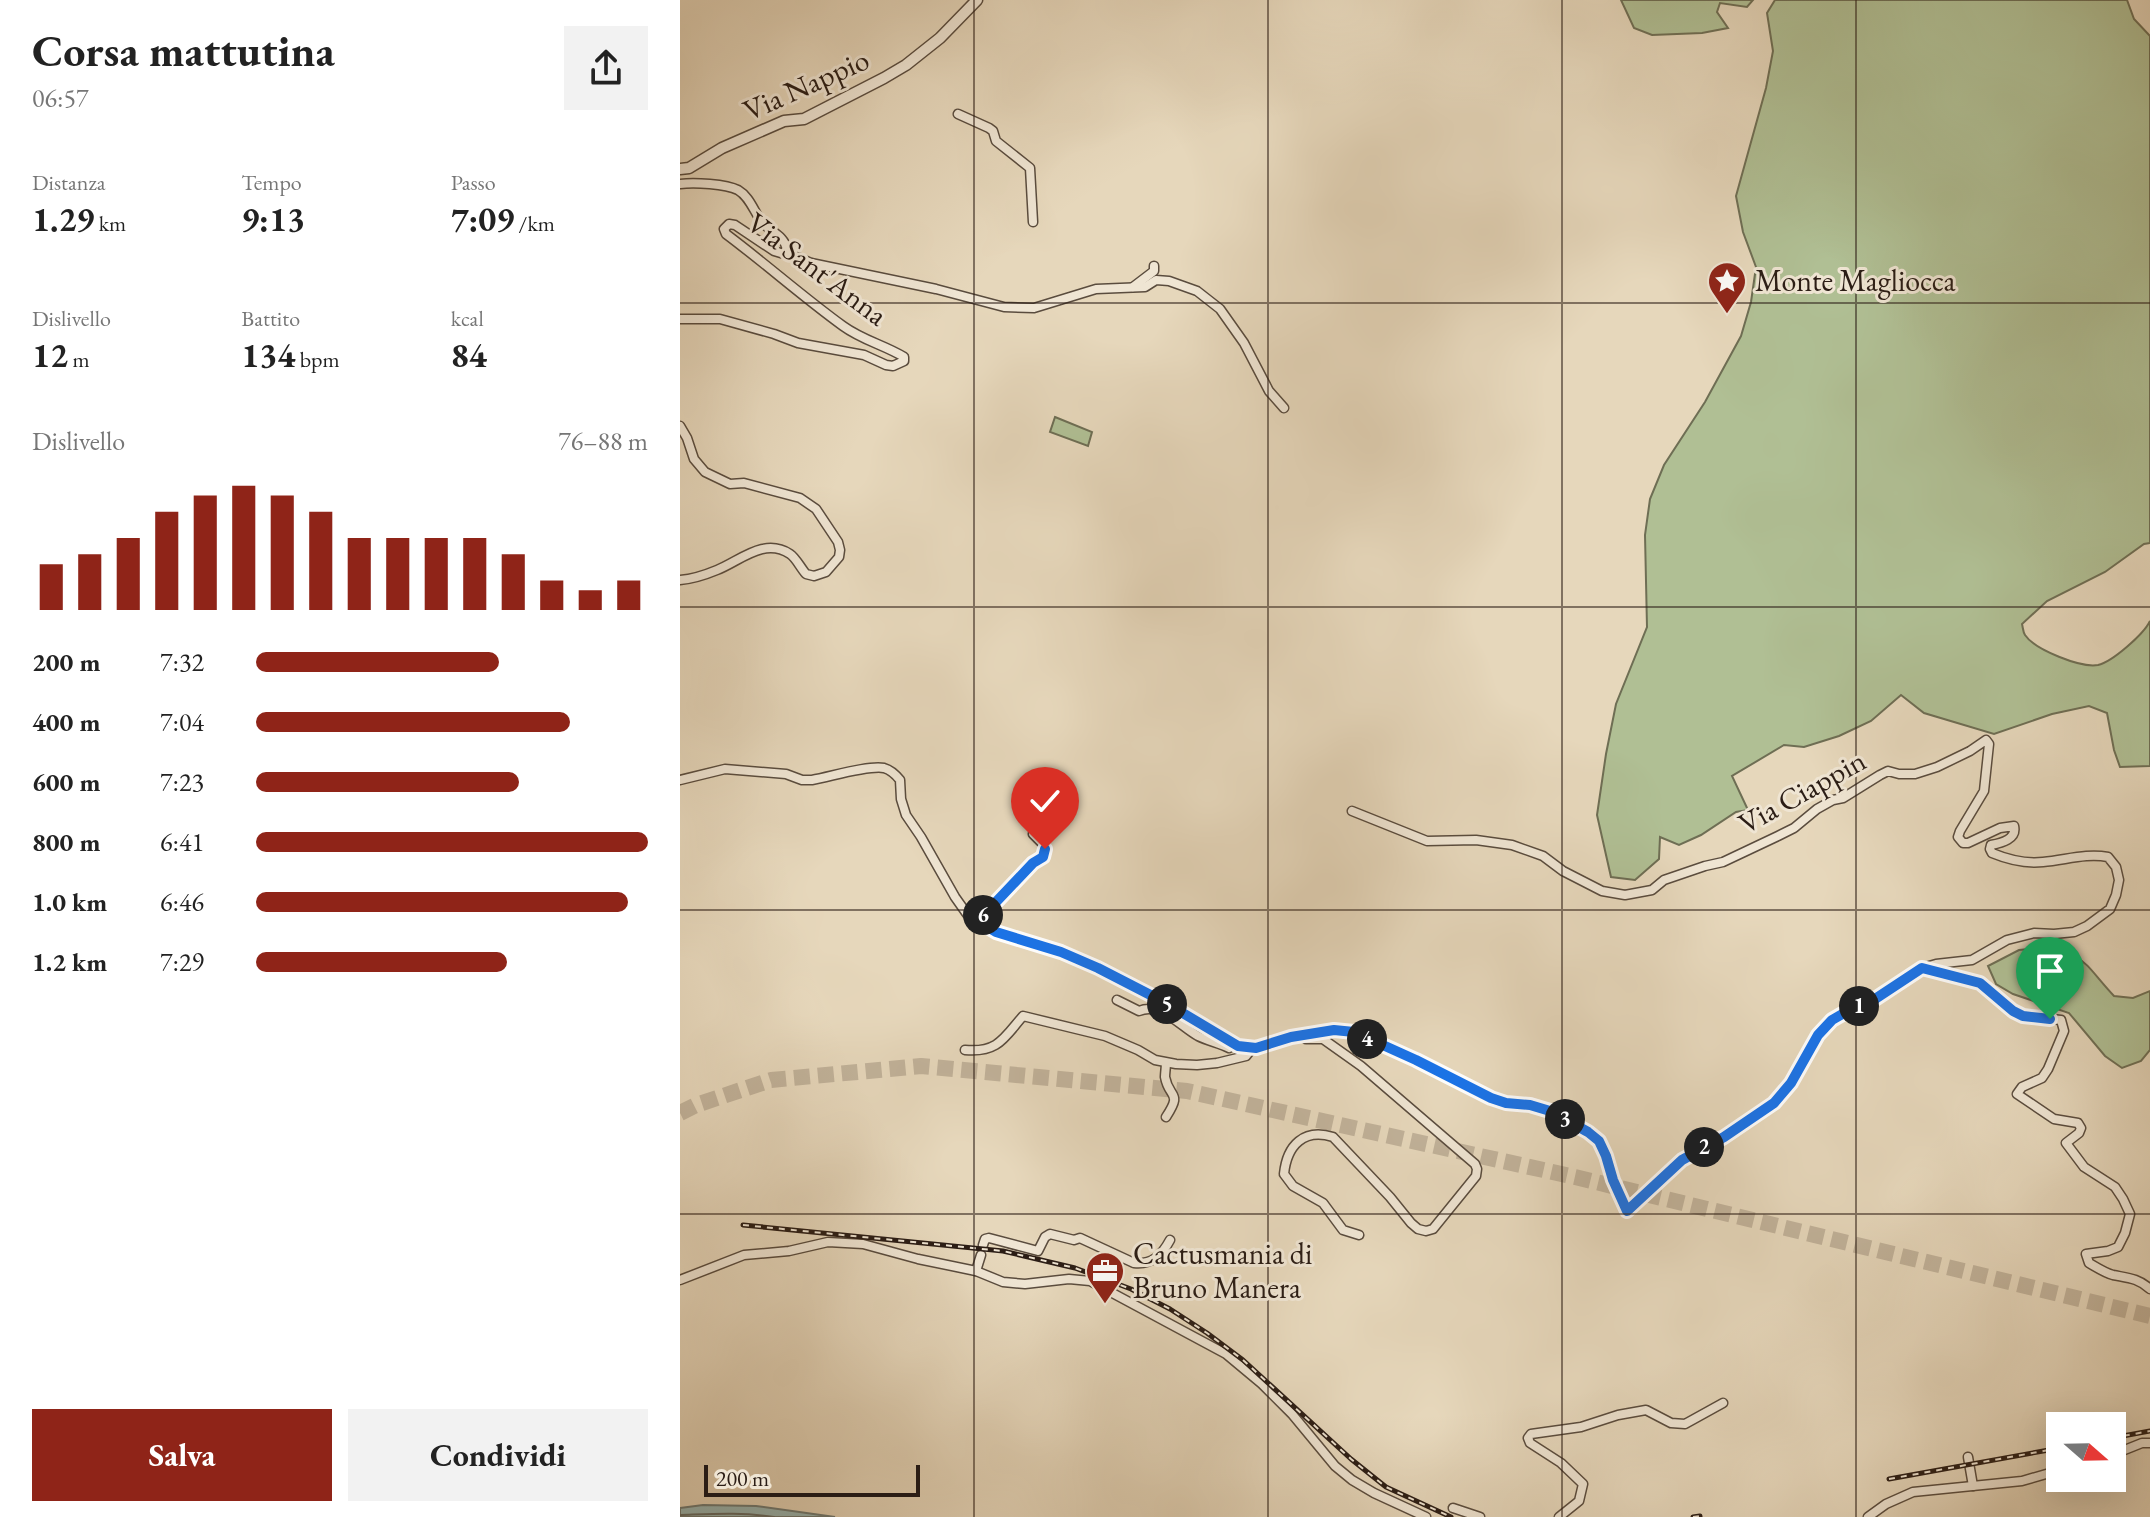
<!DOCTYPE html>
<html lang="it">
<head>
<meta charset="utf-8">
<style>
	body { margin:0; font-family:"EB Garamond",serif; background:#f2f2f2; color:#222; height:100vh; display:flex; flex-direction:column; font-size:30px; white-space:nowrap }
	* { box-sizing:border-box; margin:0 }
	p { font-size:26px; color:#767676 }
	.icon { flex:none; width:44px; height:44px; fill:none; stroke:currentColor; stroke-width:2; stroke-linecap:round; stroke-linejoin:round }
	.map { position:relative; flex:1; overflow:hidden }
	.panel { display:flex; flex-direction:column; background:#fff; width:680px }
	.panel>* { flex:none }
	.needle { width:52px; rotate:110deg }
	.controls { position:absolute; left:1366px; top:1412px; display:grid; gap:16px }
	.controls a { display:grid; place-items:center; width:80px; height:80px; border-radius:0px; background:#fff; box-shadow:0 8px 32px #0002; font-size:40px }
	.scale { position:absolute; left:24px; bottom:20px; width:216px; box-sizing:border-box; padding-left:8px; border:4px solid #2b1d15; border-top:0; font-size:22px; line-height:28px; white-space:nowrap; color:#2b1d15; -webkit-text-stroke:6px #efe5d3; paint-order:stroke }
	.pin { position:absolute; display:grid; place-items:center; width:68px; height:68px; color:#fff; margin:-82px -34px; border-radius:50% 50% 50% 0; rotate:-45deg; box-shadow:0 0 8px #0007 }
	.pin .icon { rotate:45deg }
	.km { position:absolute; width:40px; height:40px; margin:-20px; border-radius:50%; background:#222; color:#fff; font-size:22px; line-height:40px; text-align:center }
	.round { display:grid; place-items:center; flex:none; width:84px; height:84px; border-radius:0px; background:#f2f2f2 }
	.head { display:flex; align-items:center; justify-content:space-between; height:136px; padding:0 32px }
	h1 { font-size:44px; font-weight:700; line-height:60px }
	.stats { display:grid; grid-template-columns:repeat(3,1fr); gap:12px; height:136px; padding:8px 32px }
	.stats div { display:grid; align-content:center }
	.stats b { font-size:34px; font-weight:700 }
	.stats small { font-size:22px; font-weight:400 }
	.stats p { font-size:22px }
	.chart { height:224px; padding:16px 32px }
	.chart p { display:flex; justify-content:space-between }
	.chart svg { width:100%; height:144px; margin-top:8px; stroke:#8f2418; stroke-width:6 }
	.primary-button { display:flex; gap:16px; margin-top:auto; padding:16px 32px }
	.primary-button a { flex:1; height:92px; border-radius:0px; background:#8f2418; color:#fff; font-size:32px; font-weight:700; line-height:92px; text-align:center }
	.primary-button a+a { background:#f2f2f2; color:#222 }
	ul { padding:0 32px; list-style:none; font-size:26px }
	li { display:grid; grid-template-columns:128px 96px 1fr; align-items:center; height:60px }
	li i { height:20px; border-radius:10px; background:#8f2418 }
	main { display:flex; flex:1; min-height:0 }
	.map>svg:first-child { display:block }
</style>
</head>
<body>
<main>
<section class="panel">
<div class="head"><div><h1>Corsa mattutina</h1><p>06:57</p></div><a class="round"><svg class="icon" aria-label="share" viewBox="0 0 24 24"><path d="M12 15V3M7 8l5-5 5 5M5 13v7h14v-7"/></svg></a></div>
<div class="stats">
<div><p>Distanza</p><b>1.29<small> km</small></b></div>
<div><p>Tempo</p><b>9:13</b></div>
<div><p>Passo</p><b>7:09<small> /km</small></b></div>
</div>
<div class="stats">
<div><p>Dislivello</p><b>12<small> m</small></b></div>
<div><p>Battito</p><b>134<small> bpm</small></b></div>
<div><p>kcal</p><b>84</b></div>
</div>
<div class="chart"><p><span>Dislivello</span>76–88 m</p>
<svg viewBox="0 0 160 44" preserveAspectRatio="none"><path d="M5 44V30M15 44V27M25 44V22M35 44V14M45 44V9M55 44V6M65 44V9M75 44V14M85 44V22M95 44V22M105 44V22M115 44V22M125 44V27M135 44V35M145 44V38M155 44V35"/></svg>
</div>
<ul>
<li><b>200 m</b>7:32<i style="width:62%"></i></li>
<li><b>400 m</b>7:04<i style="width:80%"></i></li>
<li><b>600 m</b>7:23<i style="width:67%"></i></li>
<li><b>800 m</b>6:41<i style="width:100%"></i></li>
<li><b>1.0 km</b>6:46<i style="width:95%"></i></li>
<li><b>1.2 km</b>7:29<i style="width:64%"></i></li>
</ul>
<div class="primary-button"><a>Salva</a><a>Condividi</a></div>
</section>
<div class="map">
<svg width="1470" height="1517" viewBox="0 0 1470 1517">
	<rect width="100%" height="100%" fill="#e6d7bb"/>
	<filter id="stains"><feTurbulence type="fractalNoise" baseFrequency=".0025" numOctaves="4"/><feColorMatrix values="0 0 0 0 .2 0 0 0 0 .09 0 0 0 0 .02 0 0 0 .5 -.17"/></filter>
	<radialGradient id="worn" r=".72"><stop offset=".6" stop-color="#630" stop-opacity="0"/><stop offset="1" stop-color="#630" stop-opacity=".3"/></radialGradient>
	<g fill="#b0bf94" stroke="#6e6e54" stroke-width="2">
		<polygon points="941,0 1073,0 1067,7 1040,3 1037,12 1048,28 1022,33 972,35 954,28"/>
		<path d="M1095,0H1447L1454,19L1470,36V543L1464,544L1425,572L1367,601L1342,624C1343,628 1343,632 1345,635C1355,650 1401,668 1418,665C1432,662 1464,634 1470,621V766L1440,767L1434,750L1427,713L1409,706L1372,714L1314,734L1244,713L1221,695L1191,721L1159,736L1124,747L1104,745L1052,776L1068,810L1056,812L1021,835L999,845L980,837L979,859L955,880L931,877L917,815L926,754L936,704L967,627L965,535L970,499L984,465L1025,402L1061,336L1071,302L1076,267L1063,232L1056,196L1086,88L1093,51L1087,13Z"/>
		<polygon points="375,417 412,432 408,446 370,432"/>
		<path d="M1358,948C1407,953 1403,963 1434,996L1453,998L1470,991V1050L1461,1061L1442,1068L1425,1056L1389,1013L1333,994L1316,984L1308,966L1339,950Z"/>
	</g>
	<polygon fill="#97b8b7" stroke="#6c7a76" stroke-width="2" points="23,1505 76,1506 155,1517 0,1517 0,1508"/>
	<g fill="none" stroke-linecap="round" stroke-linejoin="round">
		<path stroke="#616a66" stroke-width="2" d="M0,1515C32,1514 62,1512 94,1517"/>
		<polyline stroke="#c1b29a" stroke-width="16" stroke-dasharray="16 8" stroke-linecap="butt" points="0,1113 16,1105 91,1080 241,1066 507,1091 895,1177 1470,1316"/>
		<defs>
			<g id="minor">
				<polyline points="278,114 309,128 313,131 316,141 350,168 353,222"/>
				<path d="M0,184C14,182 46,184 58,190C70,197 74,212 82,222C91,233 103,234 107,249L104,254L94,251L55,225L49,224L44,229L46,234C86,264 123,297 163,326C182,340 204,345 224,357V361L213,366L206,365L184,355L118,343L94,334L40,319H0"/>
				<polyline points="106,252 131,263 256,289 324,307 354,308 416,289 465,287 476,280 489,281 517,291 540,309 564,343 589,391 604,408"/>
				<polyline points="453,287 474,271 474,266"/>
				<path d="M0,426L7,438L14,459L25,472L50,484L64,483L120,498L136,509L158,542L160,550L159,557L146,572L134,576L126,574C120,567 116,558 110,554C84,537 60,561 37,570C25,575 13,579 0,580"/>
				<path d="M0,780L45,769L106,774L122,780H132C150,777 188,765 204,768C211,770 216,775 220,780L221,799L226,815L241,837L275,897L287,914L298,921L316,932L381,952L418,968L486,1003L558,1046L576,1048L611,1037L654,1030L674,1032L736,1060L811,1098L826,1103L850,1105L870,1111L908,1132L919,1141L926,1156L933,1180L947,1211L1002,1160L1044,1137L1094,1103L1111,1083L1138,1035L1152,1020L1212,990L1242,968L1256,964L1292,960L1327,940L1354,933L1374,934L1394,932L1407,926L1430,909L1436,895L1439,880L1436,867L1428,857C1406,853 1386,860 1363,862C1345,864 1329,860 1312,853L1310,849L1311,845C1322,843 1337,839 1334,826L1320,828L1288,843H1283L1278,837L1280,831L1304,791L1309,744L1306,740L1290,751L1257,767L1235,774H1219L1208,771L1200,775L1163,798L1153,800L1137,809L1114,828L1098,836L1043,862L1025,866L984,880L972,890L945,895L922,891L883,871L863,856L832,845L796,840L747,841L672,811"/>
				<polyline points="298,921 353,863 363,857 364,845 353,834 354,830 359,828"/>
				<path d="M1243,969L1300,983L1333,1011L1343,1016L1381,1020L1384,1031L1368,1069L1362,1078L1342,1087L1337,1094L1374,1119L1398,1123L1401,1128L1399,1133L1386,1143L1404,1167L1435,1187L1443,1199L1450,1214L1445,1233L1438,1247L1428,1251L1406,1254L1409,1263C1416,1267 1425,1273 1433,1275C1448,1278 1458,1278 1470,1289"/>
				<path d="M437,1000L459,1011C481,1002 500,1026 518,1036C528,1041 539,1043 549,1048"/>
				<path d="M626,1039H643L681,1066L795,1164L797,1169L796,1176L753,1229L746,1231L738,1229L731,1223L710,1197L653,1137C624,1128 607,1145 604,1174L613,1186L643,1203L663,1230L679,1235"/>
				<path d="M285,1050C318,1053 324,1038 343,1016L425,1036L458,1050L475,1060L496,1064L517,1065L537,1063L566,1056L570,1051V1048"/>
				<path d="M486,1117C503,1091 489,1099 485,1077C485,1074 486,1066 486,1063"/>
				<path d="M303,1245L305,1239L309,1238L358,1251L365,1237L370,1234L394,1240L400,1238L454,1263C472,1265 482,1255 490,1240"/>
				<polyline points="296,1271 301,1255"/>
				<polyline points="0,1280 64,1255 109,1251 148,1242 183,1244 238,1259 296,1271 323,1282 345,1284 389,1279 410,1281 546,1354 582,1384 612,1414 655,1466 672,1480 694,1493 746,1517"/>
				<polyline points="1432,1455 1462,1443 1470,1443"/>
				<polyline points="1288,1457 1293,1486"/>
				<polyline points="773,1508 800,1517"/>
				<polyline points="879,1517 899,1501 903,1484 881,1463 850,1443 848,1438 851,1434 901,1427 938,1415 966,1410 991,1423 1005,1424 1043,1403"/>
				<polyline points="1188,1517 1206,1504 1233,1492 1342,1481 1380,1470"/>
			</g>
			<polyline id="tertiary" points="0,169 9,168 42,148 104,121 124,119 204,78 226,65 260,38 297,0"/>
		</defs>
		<use href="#minor" stroke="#5a4c3e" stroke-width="11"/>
		<use href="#tertiary" stroke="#5a4c3e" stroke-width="13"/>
		<use href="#minor" stroke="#efe5d3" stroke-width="8"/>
		<use href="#tertiary" stroke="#efe5d3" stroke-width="10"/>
		<defs>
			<g id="rail">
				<polyline points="63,1225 323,1251 395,1268 451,1289 490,1309 527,1333 563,1360 671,1459 706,1487 771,1517"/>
				<polyline points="1432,1438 1470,1431"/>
				<polyline points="1209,1479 1380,1448"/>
				<polyline points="1013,1517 1020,1516"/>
			</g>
		</defs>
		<use href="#rail" stroke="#2b1d15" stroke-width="5"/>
		<use href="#rail" stroke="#efe5d3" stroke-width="2" stroke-dasharray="6" stroke-linecap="butt"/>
	</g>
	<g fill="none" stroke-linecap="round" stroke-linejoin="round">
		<defs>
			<polyline id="route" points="365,849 363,857 353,863 298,921 316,932 381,952 418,968 486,1003 558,1046 576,1048 611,1037 654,1030 674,1032 736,1060 811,1098 826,1103 850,1105 870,1111 908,1132 919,1141 926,1156 933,1180 947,1211 1002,1160 1044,1137 1094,1103 1111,1083 1138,1035 1152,1020 1171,1009 1195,999 1242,968 1300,983 1333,1011 1343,1016 1370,1019"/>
		</defs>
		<use href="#route" stroke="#fff" stroke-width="16"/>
		<use href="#route" stroke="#1a73e8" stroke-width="10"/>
	</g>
	<path fill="none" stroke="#2b1d15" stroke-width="2" stroke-opacity="0.55" d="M294,0V1517M588,0V1517M882,0V1517M1176,0V1517M0,303H1470M0,607H1470M0,910H1470M0,1214H1470"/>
	<defs>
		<symbol id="sight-pin" viewBox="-11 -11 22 30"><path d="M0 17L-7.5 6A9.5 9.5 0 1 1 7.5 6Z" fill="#8f2418" stroke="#efe5d3"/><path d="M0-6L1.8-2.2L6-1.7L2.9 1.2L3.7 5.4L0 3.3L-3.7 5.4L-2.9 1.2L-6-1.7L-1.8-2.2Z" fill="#fff"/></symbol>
		<symbol id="office-pin" viewBox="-11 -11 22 30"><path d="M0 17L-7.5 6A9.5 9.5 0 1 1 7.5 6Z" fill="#8f2418" stroke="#efe5d3"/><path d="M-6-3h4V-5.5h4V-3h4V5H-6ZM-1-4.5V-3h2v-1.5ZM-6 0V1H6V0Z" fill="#fff"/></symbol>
	</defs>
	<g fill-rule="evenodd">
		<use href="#sight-pin" x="1025" y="259" width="44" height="60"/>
		<use href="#office-pin" x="403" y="1249" width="44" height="60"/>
	</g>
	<g text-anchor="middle" stroke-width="6" stroke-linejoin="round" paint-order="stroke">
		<g font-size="30" fill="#2b1d15" stroke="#efe5d3">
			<text transform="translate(126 85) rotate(-24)" y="10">Via Nappio</text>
			<text transform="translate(137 269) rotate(37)" y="10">Via Sant'Anna</text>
			<text transform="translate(1122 792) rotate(-29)" y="10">Via Ciappin</text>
		</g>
		<g font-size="30" fill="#2b1d15" stroke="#efe5d3" text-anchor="start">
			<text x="1075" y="291">Monte Magliocca</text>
			<text x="453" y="1264">Cactusmania di<tspan x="453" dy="34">Bruno Manera</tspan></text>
		</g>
	</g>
	<rect width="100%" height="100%" filter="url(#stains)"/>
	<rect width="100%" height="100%" fill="url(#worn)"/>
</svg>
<div class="controls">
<a><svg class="needle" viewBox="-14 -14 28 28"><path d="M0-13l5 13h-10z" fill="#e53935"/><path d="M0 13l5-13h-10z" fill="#767676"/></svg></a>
</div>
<div class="scale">200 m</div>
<div class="pin" style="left:1370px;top:1019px;background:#1e9e55"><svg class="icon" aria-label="arrive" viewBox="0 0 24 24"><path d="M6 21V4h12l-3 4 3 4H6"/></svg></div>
<div class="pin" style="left:365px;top:849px;background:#d93025"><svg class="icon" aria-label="check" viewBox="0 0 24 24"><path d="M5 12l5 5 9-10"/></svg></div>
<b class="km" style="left:1179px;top:1006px">1</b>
<b class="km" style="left:1024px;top:1147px">2</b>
<b class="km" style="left:885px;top:1119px">3</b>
<b class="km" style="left:687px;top:1039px">4</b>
<b class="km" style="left:487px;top:1004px">5</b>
<b class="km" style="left:303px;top:915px">6</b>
</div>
</main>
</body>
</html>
